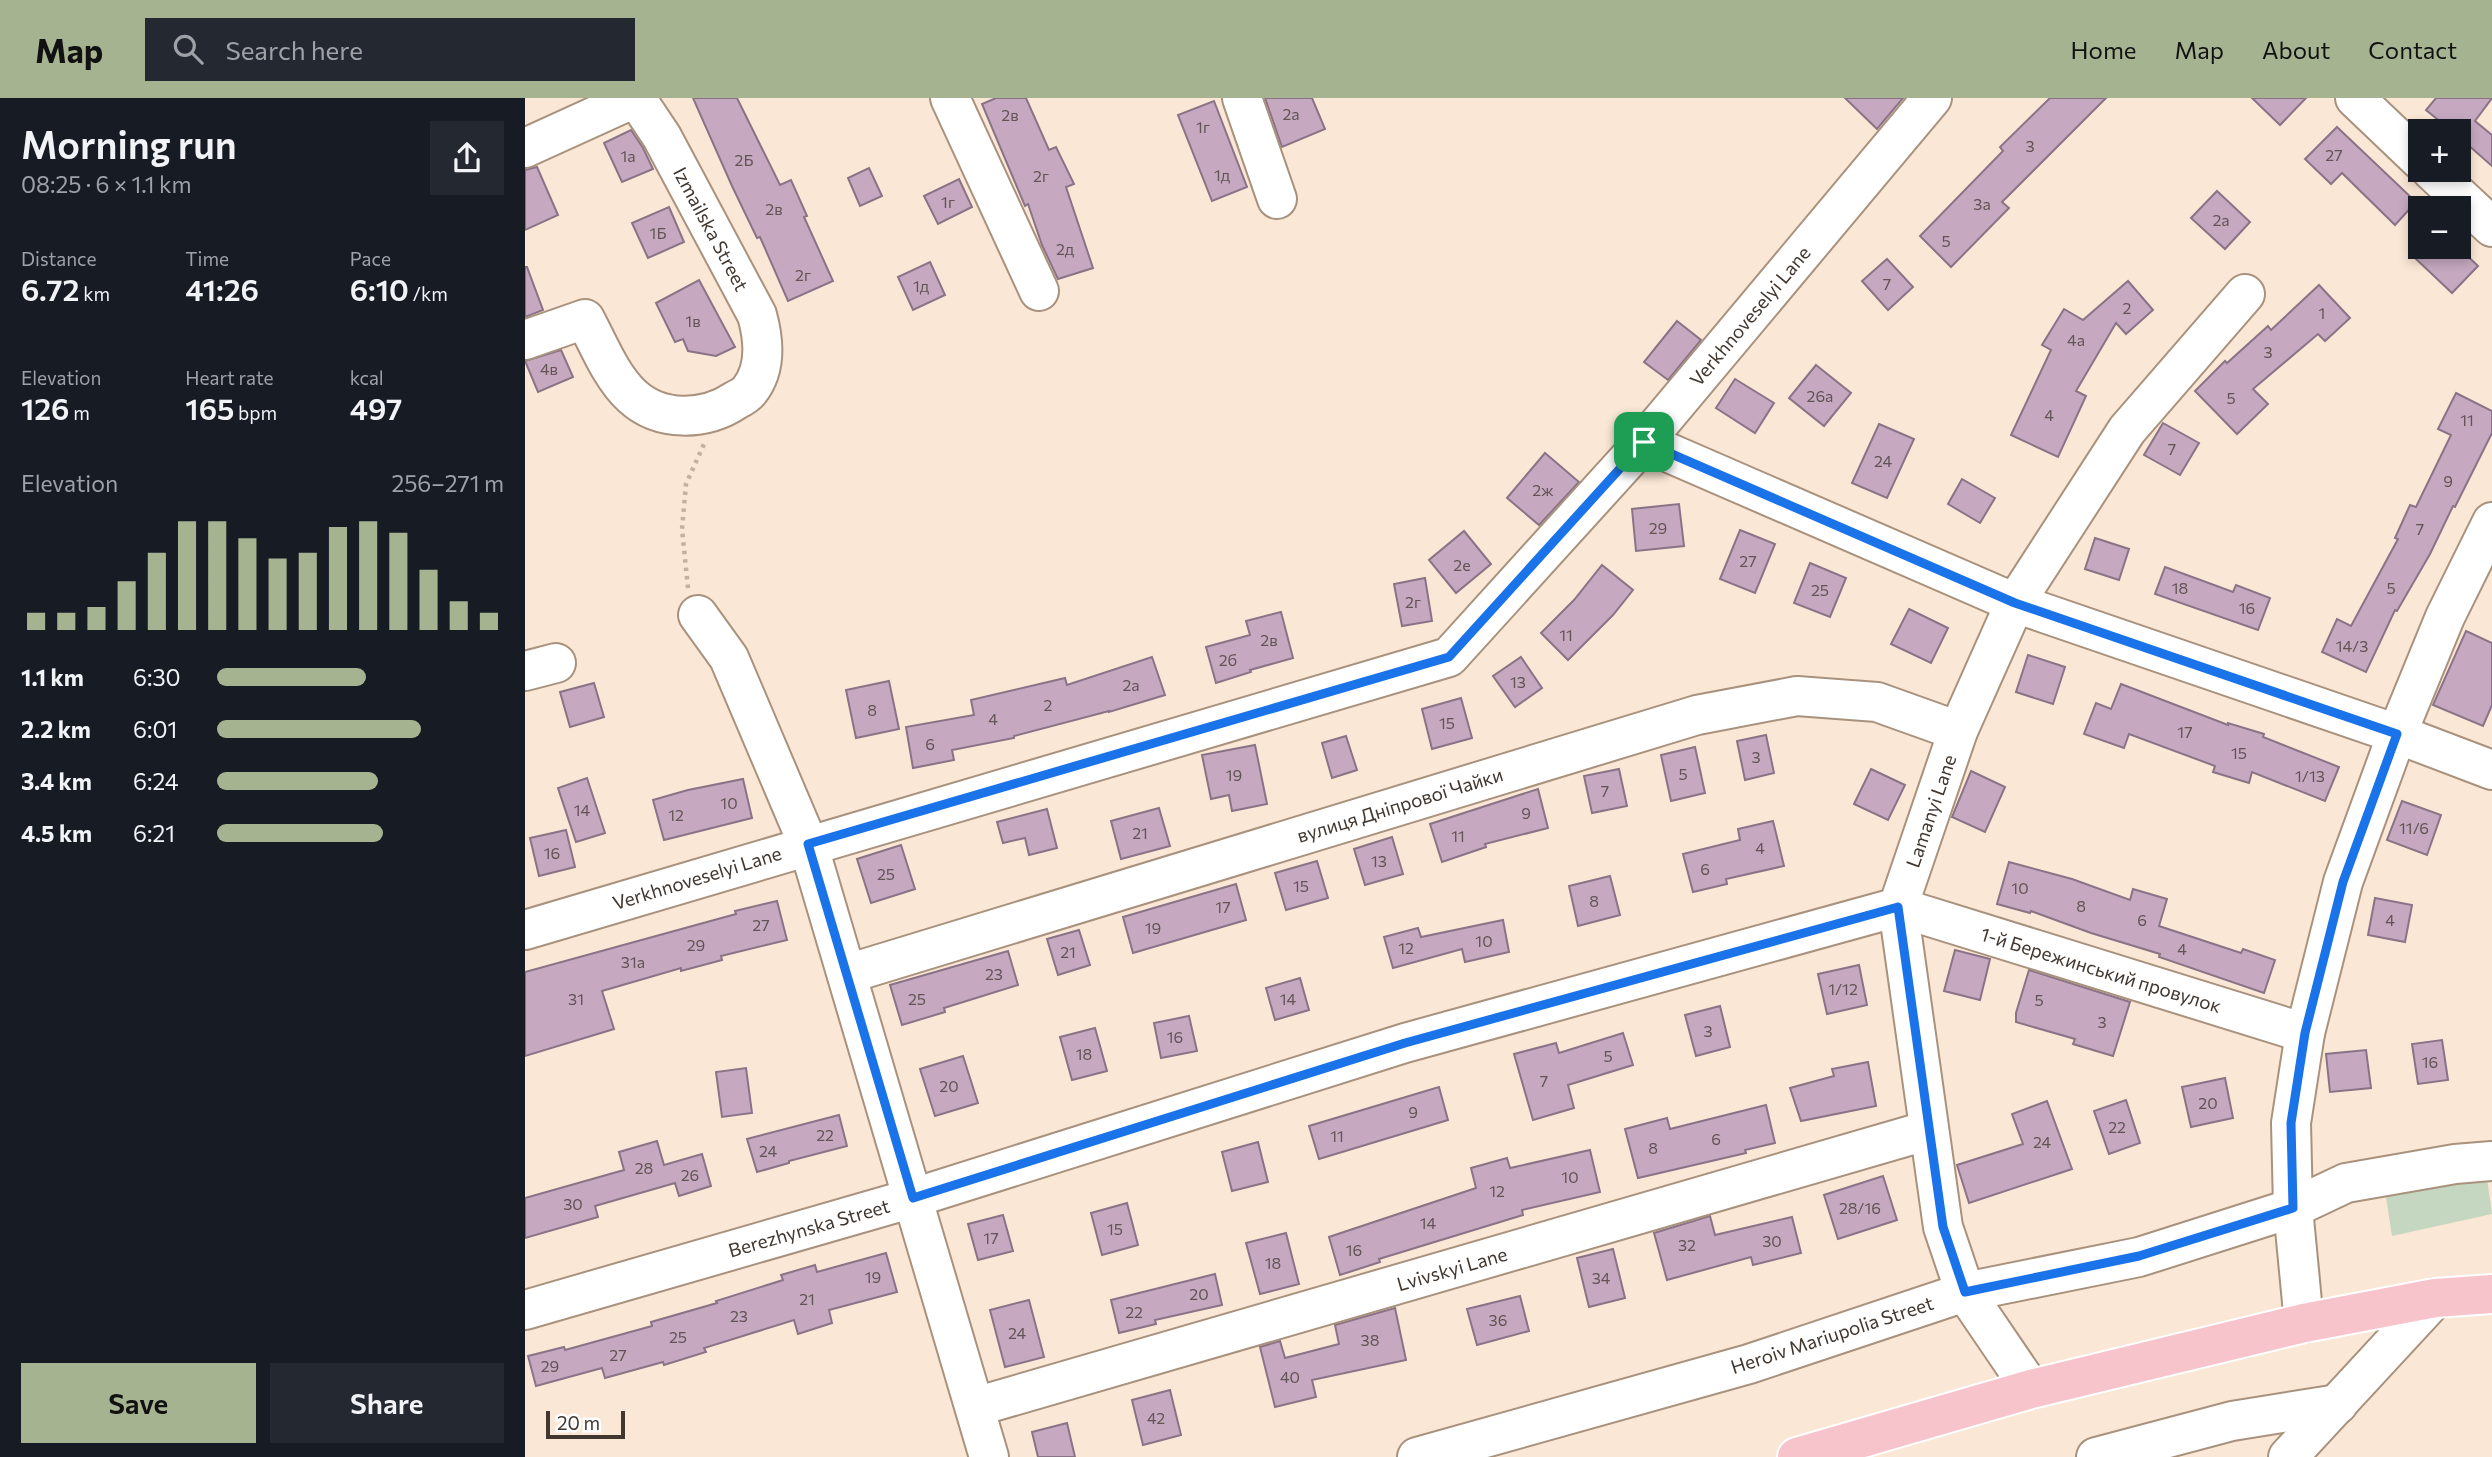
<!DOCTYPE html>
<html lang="en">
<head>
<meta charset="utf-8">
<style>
	body { margin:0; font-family:Commissioner,sans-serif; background:#242831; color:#f1f3f6; height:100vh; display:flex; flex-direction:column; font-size:26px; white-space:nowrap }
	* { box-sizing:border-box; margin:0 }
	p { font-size:23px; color:#9ea1a6 }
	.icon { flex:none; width:38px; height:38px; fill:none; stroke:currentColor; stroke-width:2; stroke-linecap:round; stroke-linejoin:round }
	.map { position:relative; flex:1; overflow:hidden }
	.panel { display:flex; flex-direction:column; background:#171b24; width:525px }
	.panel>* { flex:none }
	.tools { position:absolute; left:1883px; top:21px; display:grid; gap:14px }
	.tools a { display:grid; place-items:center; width:63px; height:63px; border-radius:0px; background:#171b24; box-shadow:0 4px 10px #0003; font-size:35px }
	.scale { position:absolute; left:21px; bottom:18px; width:79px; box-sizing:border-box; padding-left:7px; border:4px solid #41372f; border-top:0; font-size:19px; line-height:24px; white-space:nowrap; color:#41372f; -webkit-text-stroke:5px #fff; paint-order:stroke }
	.pin { position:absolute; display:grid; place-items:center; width:60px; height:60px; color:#fff; margin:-30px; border-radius:14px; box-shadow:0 4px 10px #0006 }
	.round { display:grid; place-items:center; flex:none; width:74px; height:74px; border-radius:0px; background:#242831 }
	.overview { display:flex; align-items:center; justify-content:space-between; height:119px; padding:0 21px }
	h1 { font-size:38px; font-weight:600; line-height:52px }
	.figures { display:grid; grid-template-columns:repeat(3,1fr); gap:10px; height:119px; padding:7px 21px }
	.figures div { display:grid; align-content:center }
	.figures b { font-size:30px; font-weight:600 }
	.figures small { font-size:19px; font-weight:400 }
	.figures p { font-size:19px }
	.chart { height:196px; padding:14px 21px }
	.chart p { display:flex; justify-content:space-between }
	.chart svg { width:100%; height:126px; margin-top:7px; stroke:#a5b391; stroke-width:6 }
	.button { display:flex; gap:14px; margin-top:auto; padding:14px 21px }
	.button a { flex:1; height:80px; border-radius:0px; background:#a5b391; color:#111; font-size:28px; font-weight:600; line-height:80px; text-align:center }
	.button a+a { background:#242831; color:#f1f3f6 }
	ul { padding:0 21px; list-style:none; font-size:23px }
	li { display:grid; grid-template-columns:112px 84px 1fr; align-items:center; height:52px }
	li i { height:18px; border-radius:9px; background:#a5b391 }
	header { display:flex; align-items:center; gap:42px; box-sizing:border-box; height:98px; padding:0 35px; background:#a5b391; color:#111 }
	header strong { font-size:33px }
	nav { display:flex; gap:38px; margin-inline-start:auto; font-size:24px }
	.search { width:490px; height:63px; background:#242831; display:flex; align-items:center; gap:18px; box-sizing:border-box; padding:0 24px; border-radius:0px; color:#9ea1a6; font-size:26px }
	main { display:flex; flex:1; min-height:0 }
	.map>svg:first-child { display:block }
</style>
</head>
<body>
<header>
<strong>Map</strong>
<div class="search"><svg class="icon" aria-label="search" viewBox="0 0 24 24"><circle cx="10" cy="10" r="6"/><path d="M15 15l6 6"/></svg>Search here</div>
<nav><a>Home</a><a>Map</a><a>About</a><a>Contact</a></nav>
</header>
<main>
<section class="panel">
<div class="overview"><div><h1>Morning run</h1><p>08:25 · 6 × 1.1 km</p></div><a class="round"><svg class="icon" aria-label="share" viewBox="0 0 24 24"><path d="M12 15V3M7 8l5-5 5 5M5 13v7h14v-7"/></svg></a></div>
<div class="figures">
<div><p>Distance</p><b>6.72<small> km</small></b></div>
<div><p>Time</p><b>41:26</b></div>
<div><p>Pace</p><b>6:10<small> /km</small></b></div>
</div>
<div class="figures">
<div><p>Elevation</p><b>126<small> m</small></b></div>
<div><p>Heart rate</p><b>165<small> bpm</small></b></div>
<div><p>kcal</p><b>497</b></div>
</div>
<div class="chart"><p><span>Elevation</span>256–271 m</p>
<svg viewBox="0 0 160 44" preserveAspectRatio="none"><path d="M5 44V38M15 44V38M25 44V36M35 44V27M45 44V17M55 44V6M65 44V6M75 44V12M85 44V19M95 44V17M105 44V8M115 44V6M125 44V10M135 44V23M145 44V34M155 44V38"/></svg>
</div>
<ul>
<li><b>1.1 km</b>6:30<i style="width:52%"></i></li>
<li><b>2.2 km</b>6:01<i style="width:71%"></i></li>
<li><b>3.4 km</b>6:24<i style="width:56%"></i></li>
<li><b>4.5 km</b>6:21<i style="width:58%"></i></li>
</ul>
<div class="button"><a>Save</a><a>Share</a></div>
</section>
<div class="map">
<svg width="1967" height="1359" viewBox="0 0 1967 1359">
	<rect width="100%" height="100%" fill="#fbe7d5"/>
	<polygon fill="#c6d7c1" points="1961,1073 1967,1116 1867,1138 1860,1093"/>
	<g fill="#c6a9c1" stroke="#8a7387" stroke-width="2">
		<polygon points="168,0 212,0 255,87 266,82 282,118 279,119 308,183 263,203 235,139 232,140 207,88"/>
		<polygon points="471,0 501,0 524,52 531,49 549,86 541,89 568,170 533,181 517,147 503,106 500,108 457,6"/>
		<polygon points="740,0 787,0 800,31 757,49"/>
		<polygon points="1320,0 1378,0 1352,31"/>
		<polygon points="1525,0 1581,0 1477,104 1484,110 1426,169 1395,138 1478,53 1475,49"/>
		<polygon points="1727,0 1781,0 1755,27"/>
		<polygon points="1911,0 1967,0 1950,23 1967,37 1967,68 1934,39 1934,33 1927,33 1901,12"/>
		<polygon points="689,3 722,89 687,103 653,17"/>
		<polygon points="1812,29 1891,104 1870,127 1817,75 1806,86 1780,61"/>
		<polygon points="106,32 118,50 128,71 97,84 79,45"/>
		<polygon points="12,69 33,117 0,132 0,72"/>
		<polygon points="344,70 357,98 335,108 323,80"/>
		<polygon points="434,81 447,109 413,126 399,98"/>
		<polygon points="1692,93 1725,124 1700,151 1666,120"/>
		<polygon points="144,109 159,144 123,160 107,125"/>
		<polygon points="1902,149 1933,149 1953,168 1927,195 1891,161"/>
		<polygon points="1362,161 1388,189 1363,212 1337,183"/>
		<polygon points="405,164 420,197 388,212 373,179"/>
		<polygon points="0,169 2,169 18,212 0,219"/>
		<polygon points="174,182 210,249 191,258 163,253 158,241 150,244 131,205"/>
		<polygon points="1603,183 1628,212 1601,236 1591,225 1551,293 1561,298 1533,359 1486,337 1526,252 1517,247 1539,211 1558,222"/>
		<polygon points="1794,187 1825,220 1800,243 1793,236 1728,291 1743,306 1712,336 1670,293 1700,263 1702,265 1743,228 1746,232"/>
		<polygon points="1152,223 1176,242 1143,282 1119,264"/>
		<polygon points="36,252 48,279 13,294 0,263"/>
		<polygon points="1291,267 1326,295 1299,328 1264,300"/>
		<polygon points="1210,281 1249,305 1230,335 1191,310"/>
		<polygon points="1931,295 1967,313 1967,335 1930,409 1928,408 1905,456 1872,513 1870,512 1841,574 1797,554 1812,521 1826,528 1873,441 1870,440 1885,407 1891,409 1926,337 1913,331"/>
		<polygon points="1638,325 1674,345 1655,377 1619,357"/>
		<polygon points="1354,326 1389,341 1362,400 1327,385"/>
		<polygon points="1020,355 1054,384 1014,427 982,400"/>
		<polygon points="1437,381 1470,400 1455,425 1423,406"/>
		<polygon points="1154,406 1159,448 1111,453 1107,411"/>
		<polygon points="1215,432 1250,446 1230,495 1195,481"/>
		<polygon points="939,433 966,466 931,495 904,462"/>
		<polygon points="1570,440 1604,451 1594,482 1560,471"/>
		<polygon points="1285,465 1321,480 1305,519 1269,505"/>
		<polygon points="1077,467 1108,492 1088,517 1043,562 1016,535 1049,502"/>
		<polygon points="1640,469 1708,494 1711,487 1745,500 1733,532 1630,496"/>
		<polygon points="900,480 907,523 877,528 869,486"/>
		<polygon points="1384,511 1423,530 1406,565 1366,546"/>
		<polygon points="756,514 768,560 725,572 726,574 691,585 681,549 725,537 721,523"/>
		<polygon points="1941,533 1967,545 1967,607 1958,628 1908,607"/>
		<polygon points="1503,557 1540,569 1528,606 1491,594"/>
		<polygon points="627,559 640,597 584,614 584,613 489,638 489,640 427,652 429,662 388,670 381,629 449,617 446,602 540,580 542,587"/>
		<polygon points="996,559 1017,590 990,609 968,578"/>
		<polygon points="364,583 374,631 331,640 321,592"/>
		<polygon points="69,585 79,619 45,629 35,594"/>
		<polygon points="1596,586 1703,627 1703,625 1739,636 1738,639 1814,669 1800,703 1727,674 1724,685 1688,674 1690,668 1604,636 1599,650 1559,636 1571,605 1586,611"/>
		<polygon points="936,600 947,640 907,651 897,611"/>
		<polygon points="1241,637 1249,675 1220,682 1212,643"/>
		<polygon points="821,638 832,672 807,680 797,645"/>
		<polygon points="730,647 742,706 707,713 704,697 686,701 677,657"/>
		<polygon points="1170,649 1180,695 1146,703 1136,657"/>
		<polygon points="1094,671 1102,708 1067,715 1059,678"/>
		<polygon points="1346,671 1380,687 1363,722 1329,706"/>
		<polygon points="1446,673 1480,689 1460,734 1427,719"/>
		<polygon points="62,680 80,735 51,744 33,690"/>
		<polygon points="218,681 227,720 139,742 128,702 163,692"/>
		<polygon points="1013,691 1023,730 960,746 961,749 917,764 905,726"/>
		<polygon points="1877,703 1916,717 1902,757 1862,742"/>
		<polygon points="634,710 645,748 596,761 586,723"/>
		<polygon points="522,711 532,750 504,757 500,740 478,745 472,724"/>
		<polygon points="1248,723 1259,768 1201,781 1202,786 1168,794 1158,756 1215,742 1213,731"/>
		<polygon points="41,732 50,769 14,778 5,740"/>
		<polygon points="867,739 878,776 840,787 829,751"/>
		<polygon points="376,747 390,791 346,805 332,761"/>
		<polygon points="792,763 803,800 761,812 750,775"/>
		<polygon points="1484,764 1547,781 1605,802 1608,791 1642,801 1634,828 1716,855 1718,851 1750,862 1739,895 1634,859 1635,856 1566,835 1506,813 1505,815 1472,806"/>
		<polygon points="1085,778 1095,817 1053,828 1044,788"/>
		<polygon points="711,786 721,822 608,855 598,819"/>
		<polygon points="1850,800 1887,807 1880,844 1843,837"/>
		<polygon points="252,803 262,842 196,858 197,862 156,873 156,870 77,893 89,931 0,958 0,874 211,816 210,813"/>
		<polygon points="978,822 984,854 940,864 937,851 868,870 859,839 893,830 896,839"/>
		<polygon points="554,832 565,867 533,877 522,841"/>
		<polygon points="1430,852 1465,861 1455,902 1419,893"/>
		<polygon points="483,853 493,887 419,910 420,914 377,927 365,887"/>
		<polygon points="1334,867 1342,907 1302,916 1293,876"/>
		<polygon points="1504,872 1605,904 1588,958 1548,946 1550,941 1491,924 1491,915"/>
		<polygon points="775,880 784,912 750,922 741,890"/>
		<polygon points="1195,908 1205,949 1171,958 1160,917"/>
		<polygon points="664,918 672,953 636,960 629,925"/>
		<polygon points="570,930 582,973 547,982 535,939"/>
		<polygon points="1098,935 1108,967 1043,987 1049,1010 1008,1022 989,956 1031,945 1034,955"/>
		<polygon points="1917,942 1923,982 1893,986 1887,946"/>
		<polygon points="1841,952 1846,990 1805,994 1801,956"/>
		<polygon points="438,958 453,1005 410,1018 395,971"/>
		<polygon points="1343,964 1351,1008 1276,1023 1265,990 1309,978 1307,971"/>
		<polygon points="221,970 227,1015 197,1019 191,974"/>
		<polygon points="1700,980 1708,1020 1666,1029 1657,989"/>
		<polygon points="914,989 923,1022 794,1061 784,1028"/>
		<polygon points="1601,1002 1615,1045 1584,1056 1569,1013"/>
		<polygon points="1522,1003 1547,1071 1444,1105 1432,1067 1498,1046 1487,1016"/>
		<polygon points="1241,1007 1250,1045 1220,1052 1221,1055 1113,1080 1100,1031 1142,1020 1145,1031"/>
		<polygon points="314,1017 322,1048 264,1063 264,1065 232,1074 222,1041"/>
		<polygon points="132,1043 139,1067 177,1056 186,1088 154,1098 150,1085 70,1108 73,1119 0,1140 0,1100 99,1072 94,1054"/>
		<polygon points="733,1044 743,1084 707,1093 697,1054"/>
		<polygon points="1065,1052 1075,1094 997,1112 998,1117 854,1161 855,1164 815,1177 804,1139 951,1090 946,1070 982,1060 985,1070"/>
		<polygon points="1358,1078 1372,1122 1313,1141 1299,1097"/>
		<polygon points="602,1105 613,1147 577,1157 566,1115"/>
		<polygon points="478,1117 488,1153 453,1162 443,1126"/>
		<polygon points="1185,1118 1190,1137 1267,1119 1276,1155 1228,1167 1226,1159 1142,1182 1129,1135"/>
		<polygon points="761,1135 774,1186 735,1196 721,1145"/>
		<polygon points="1088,1151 1100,1200 1064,1209 1052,1160"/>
		<polygon points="361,1155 372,1194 304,1212 307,1225 273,1236 269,1222 179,1250 181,1254 139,1267 138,1264 80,1280 77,1270 11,1288 3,1258 39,1249 40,1252 127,1228 126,1224 192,1205 191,1203 258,1182 256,1177 290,1167 292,1174"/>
		<polygon points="690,1176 697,1207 630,1222 631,1226 594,1235 586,1202"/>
		<polygon points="995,1198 1004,1233 952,1247 942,1211"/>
		<polygon points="504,1202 519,1259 480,1269 465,1212"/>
		<polygon points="870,1210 881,1262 787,1282 791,1299 750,1309 735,1249 755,1243 760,1260 814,1246 810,1227"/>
		<polygon points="645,1292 656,1337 618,1347 607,1302"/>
		<polygon points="542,1325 550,1359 513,1359 507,1334"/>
	</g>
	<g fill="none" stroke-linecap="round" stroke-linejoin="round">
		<defs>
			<g id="minor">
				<polyline points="425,0 514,193"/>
				<polyline points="717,0 752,101"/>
				<polyline points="1830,0 1895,62"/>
				<polyline points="0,50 110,0"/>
				<polyline points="1906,72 1967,129"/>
				<path d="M0,242L60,221C73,245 86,279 107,298C135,324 180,323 211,302C215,300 221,297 224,293C242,271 239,242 232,217L137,39L111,0"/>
				<polyline points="1119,344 1490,505 1872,636 1967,672"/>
				<polyline points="173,517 204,560 283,746 464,1359"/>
				<polyline points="0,573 31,565"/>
				<polyline points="0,832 924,559 1119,344 1407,0"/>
				<polyline points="322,876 1172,617 1272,598 1352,604 1433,633"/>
				<polyline points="0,1212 388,1100 880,945 1373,809 1780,935"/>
				<polyline points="1779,1225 1768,1110 1766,1025 1780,935 1818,784 1872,636 1920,519 1967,424"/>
				<polyline points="1506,1291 1440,1194 1418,1129 1373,809 1433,633 1490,505 1602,332 1720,196"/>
				<polyline points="450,1309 1404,1032"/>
				<polyline points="892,1359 1224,1266 1440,1194 1614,1159 1768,1110 1821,1085 1930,1066 1967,1063"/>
				<polyline points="1571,1359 1707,1323 1813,1306"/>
				<polyline points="1763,1359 1910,1200"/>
			</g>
			<polyline id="major" points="1272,1359 1506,1291 1779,1225 1910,1200 1967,1196"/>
		</defs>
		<use href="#minor" stroke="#a9927d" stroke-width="42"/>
		<use href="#major" stroke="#fff" stroke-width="42"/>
		<polyline stroke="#c2b1a3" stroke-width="4.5" stroke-dasharray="3.5 5" stroke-linecap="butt" points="163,490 157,431 161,386 179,346"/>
		<use href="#minor" stroke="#fff" stroke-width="38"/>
		<use href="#major" stroke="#f8c4cb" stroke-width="38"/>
	</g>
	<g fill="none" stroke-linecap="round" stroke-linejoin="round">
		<defs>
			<polygon id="route" points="1119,344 1490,505 1872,636 1818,784 1780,935 1766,1025 1768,1110 1614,1158 1440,1194 1418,1129 1373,809 880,945 388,1100 283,746 924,559"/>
		</defs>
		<use href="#route" stroke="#fff" stroke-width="14"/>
		<use href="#route" stroke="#1a73e8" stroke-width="9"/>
	</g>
	<g text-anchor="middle" stroke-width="5" stroke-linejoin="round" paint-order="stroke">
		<g font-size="16" fill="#625454">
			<text x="766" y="22">2а</text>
			<text x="485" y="23">2в</text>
			<text x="678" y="35">1г</text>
			<text x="1505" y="54">3</text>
			<text x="1809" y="63">27</text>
			<text x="103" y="64">1а</text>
			<text x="219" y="68">2Б</text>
			<text x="697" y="83">1д</text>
			<text x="516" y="84">2г</text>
			<text x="423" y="110">1г</text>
			<text x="1457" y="112">3а</text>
			<text x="249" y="117">2в</text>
			<text x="1696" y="128">2а</text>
			<text x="133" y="141">1Б</text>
			<text x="1421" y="149">5</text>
			<text x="540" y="157">2д</text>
			<text x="278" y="183">2г</text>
			<text x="1362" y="192">7</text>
			<text x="396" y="194">1д</text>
			<text x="1602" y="216">2</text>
			<text x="1797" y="221">1</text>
			<text x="168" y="229">1в</text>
			<text x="1551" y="248">4а</text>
			<text x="1743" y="260">3</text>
			<text x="24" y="277">4в</text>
			<text x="1295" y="304">26а</text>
			<text x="1706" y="306">5</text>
			<text x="1524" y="323">4</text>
			<text x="1942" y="328">11</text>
			<text x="1647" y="357">7</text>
			<text x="1358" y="369">24</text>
			<text x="1923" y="389">9</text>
			<text x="1018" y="398">2ж</text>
			<text x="1133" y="436">29</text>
			<text x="1895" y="437">7</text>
			<text x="1223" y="469">27</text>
			<text x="937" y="473">2е</text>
			<text x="1655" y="496">18</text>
			<text x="1866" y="496">5</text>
			<text x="1295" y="498">25</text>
			<text x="888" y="510">2г</text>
			<text x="1722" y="516">16</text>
			<text x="1041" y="543">11</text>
			<text x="744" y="548">2в</text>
			<text x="1827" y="554">14/3</text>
			<text x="703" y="568">2б</text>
			<text x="993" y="590">13</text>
			<text x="606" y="593">2а</text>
			<text x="523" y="613">2</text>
			<text x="347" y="618">8</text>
			<text x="468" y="627">4</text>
			<text x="922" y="631">15</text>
			<text x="1660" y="640">17</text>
			<text x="405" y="652">6</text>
			<text x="1714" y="661">15</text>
			<text x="1231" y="665">3</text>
			<text x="1158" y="682">5</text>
			<text x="709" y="683">19</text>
			<text x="1785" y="684">1/13</text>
			<text x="1080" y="699">7</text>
			<text x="204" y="711">10</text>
			<text x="57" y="718">14</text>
			<text x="1001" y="721">9</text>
			<text x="151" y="723">12</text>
			<text x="1889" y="736">11/6</text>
			<text x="615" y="741">21</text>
			<text x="933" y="744">11</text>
			<text x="1235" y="756">4</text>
			<text x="27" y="761">16</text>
			<text x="854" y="769">13</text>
			<text x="1180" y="777">6</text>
			<text x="361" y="782">25</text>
			<text x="776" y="794">15</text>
			<text x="1495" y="796">10</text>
			<text x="1069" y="809">8</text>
			<text x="1556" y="814">8</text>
			<text x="698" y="815">17</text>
			<text x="1617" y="828">6</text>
			<text x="1865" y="828">4</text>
			<text x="236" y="833">27</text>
			<text x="628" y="836">19</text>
			<text x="959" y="849">10</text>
			<text x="171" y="853">29</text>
			<text x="881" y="856">12</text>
			<text x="1657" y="857">4</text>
			<text x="543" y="860">21</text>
			<text x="108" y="870">31а</text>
			<text x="469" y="882">23</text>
			<text x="1318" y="897">1/12</text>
			<text x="51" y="907">31</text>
			<text x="392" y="907">25</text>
			<text x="763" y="907">14</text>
			<text x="1514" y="908">5</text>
			<text x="1577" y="930">3</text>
			<text x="1183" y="939">3</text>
			<text x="650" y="945">16</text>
			<text x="559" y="962">18</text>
			<text x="1083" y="964">5</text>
			<text x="1905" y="970">16</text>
			<text x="1019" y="989">7</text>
			<text x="424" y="994">20</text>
			<text x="1683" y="1011">20</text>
			<text x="888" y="1020">9</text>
			<text x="1592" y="1035">22</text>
			<text x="300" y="1043">22</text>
			<text x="812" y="1044">11</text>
			<text x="1191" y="1047">6</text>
			<text x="1517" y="1050">24</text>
			<text x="1128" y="1056">8</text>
			<text x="243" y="1059">24</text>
			<text x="119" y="1076">28</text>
			<text x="165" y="1083">26</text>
			<text x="1045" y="1085">10</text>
			<text x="972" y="1099">12</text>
			<text x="48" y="1112">30</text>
			<text x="1335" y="1116">28/16</text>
			<text x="903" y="1131">14</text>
			<text x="590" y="1137">15</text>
			<text x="466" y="1146">17</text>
			<text x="1247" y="1149">30</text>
			<text x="1162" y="1153">32</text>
			<text x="829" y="1158">16</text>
			<text x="748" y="1171">18</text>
			<text x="348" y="1185">19</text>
			<text x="1076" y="1186">34</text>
			<text x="674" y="1202">20</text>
			<text x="282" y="1207">21</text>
			<text x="609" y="1220">22</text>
			<text x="214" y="1224">23</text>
			<text x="973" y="1228">36</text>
			<text x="492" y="1241">24</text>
			<text x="153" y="1245">25</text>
			<text x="845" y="1248">38</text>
			<text x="93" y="1263">27</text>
			<text x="25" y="1274">29</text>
			<text x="765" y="1285">40</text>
			<text x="631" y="1326">42</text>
		</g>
		<g font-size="19" fill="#41372f" stroke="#fff">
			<text transform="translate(186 131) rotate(62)" y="7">Izmailska Street</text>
			<text transform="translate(1225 218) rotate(-50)" y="7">Verkhnoveselyi Lane</text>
			<text transform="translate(875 707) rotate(-17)" y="7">вулиця Дніпрової Чайки</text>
			<text transform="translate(1406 713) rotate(-71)" y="7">Lamanyi Lane</text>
			<text transform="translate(172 780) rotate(-17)" y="7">Verkhnoveselyi Lane</text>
			<text transform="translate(1576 872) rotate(17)" y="7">1-й Бережинський провулок</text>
			<text transform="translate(284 1130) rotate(-16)" y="7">Berezhynska Street</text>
			<text transform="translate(927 1171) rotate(-16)" y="7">Lvivskyi Lane</text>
			<text transform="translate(1307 1237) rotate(-18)" y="7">Heroiv Mariupolia Street</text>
		</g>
	</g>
</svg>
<div class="tools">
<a>+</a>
<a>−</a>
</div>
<div class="scale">20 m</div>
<div class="pin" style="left:1119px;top:344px;background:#1e9e55"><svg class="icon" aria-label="arrive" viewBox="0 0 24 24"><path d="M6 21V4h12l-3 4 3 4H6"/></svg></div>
</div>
</main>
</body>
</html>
